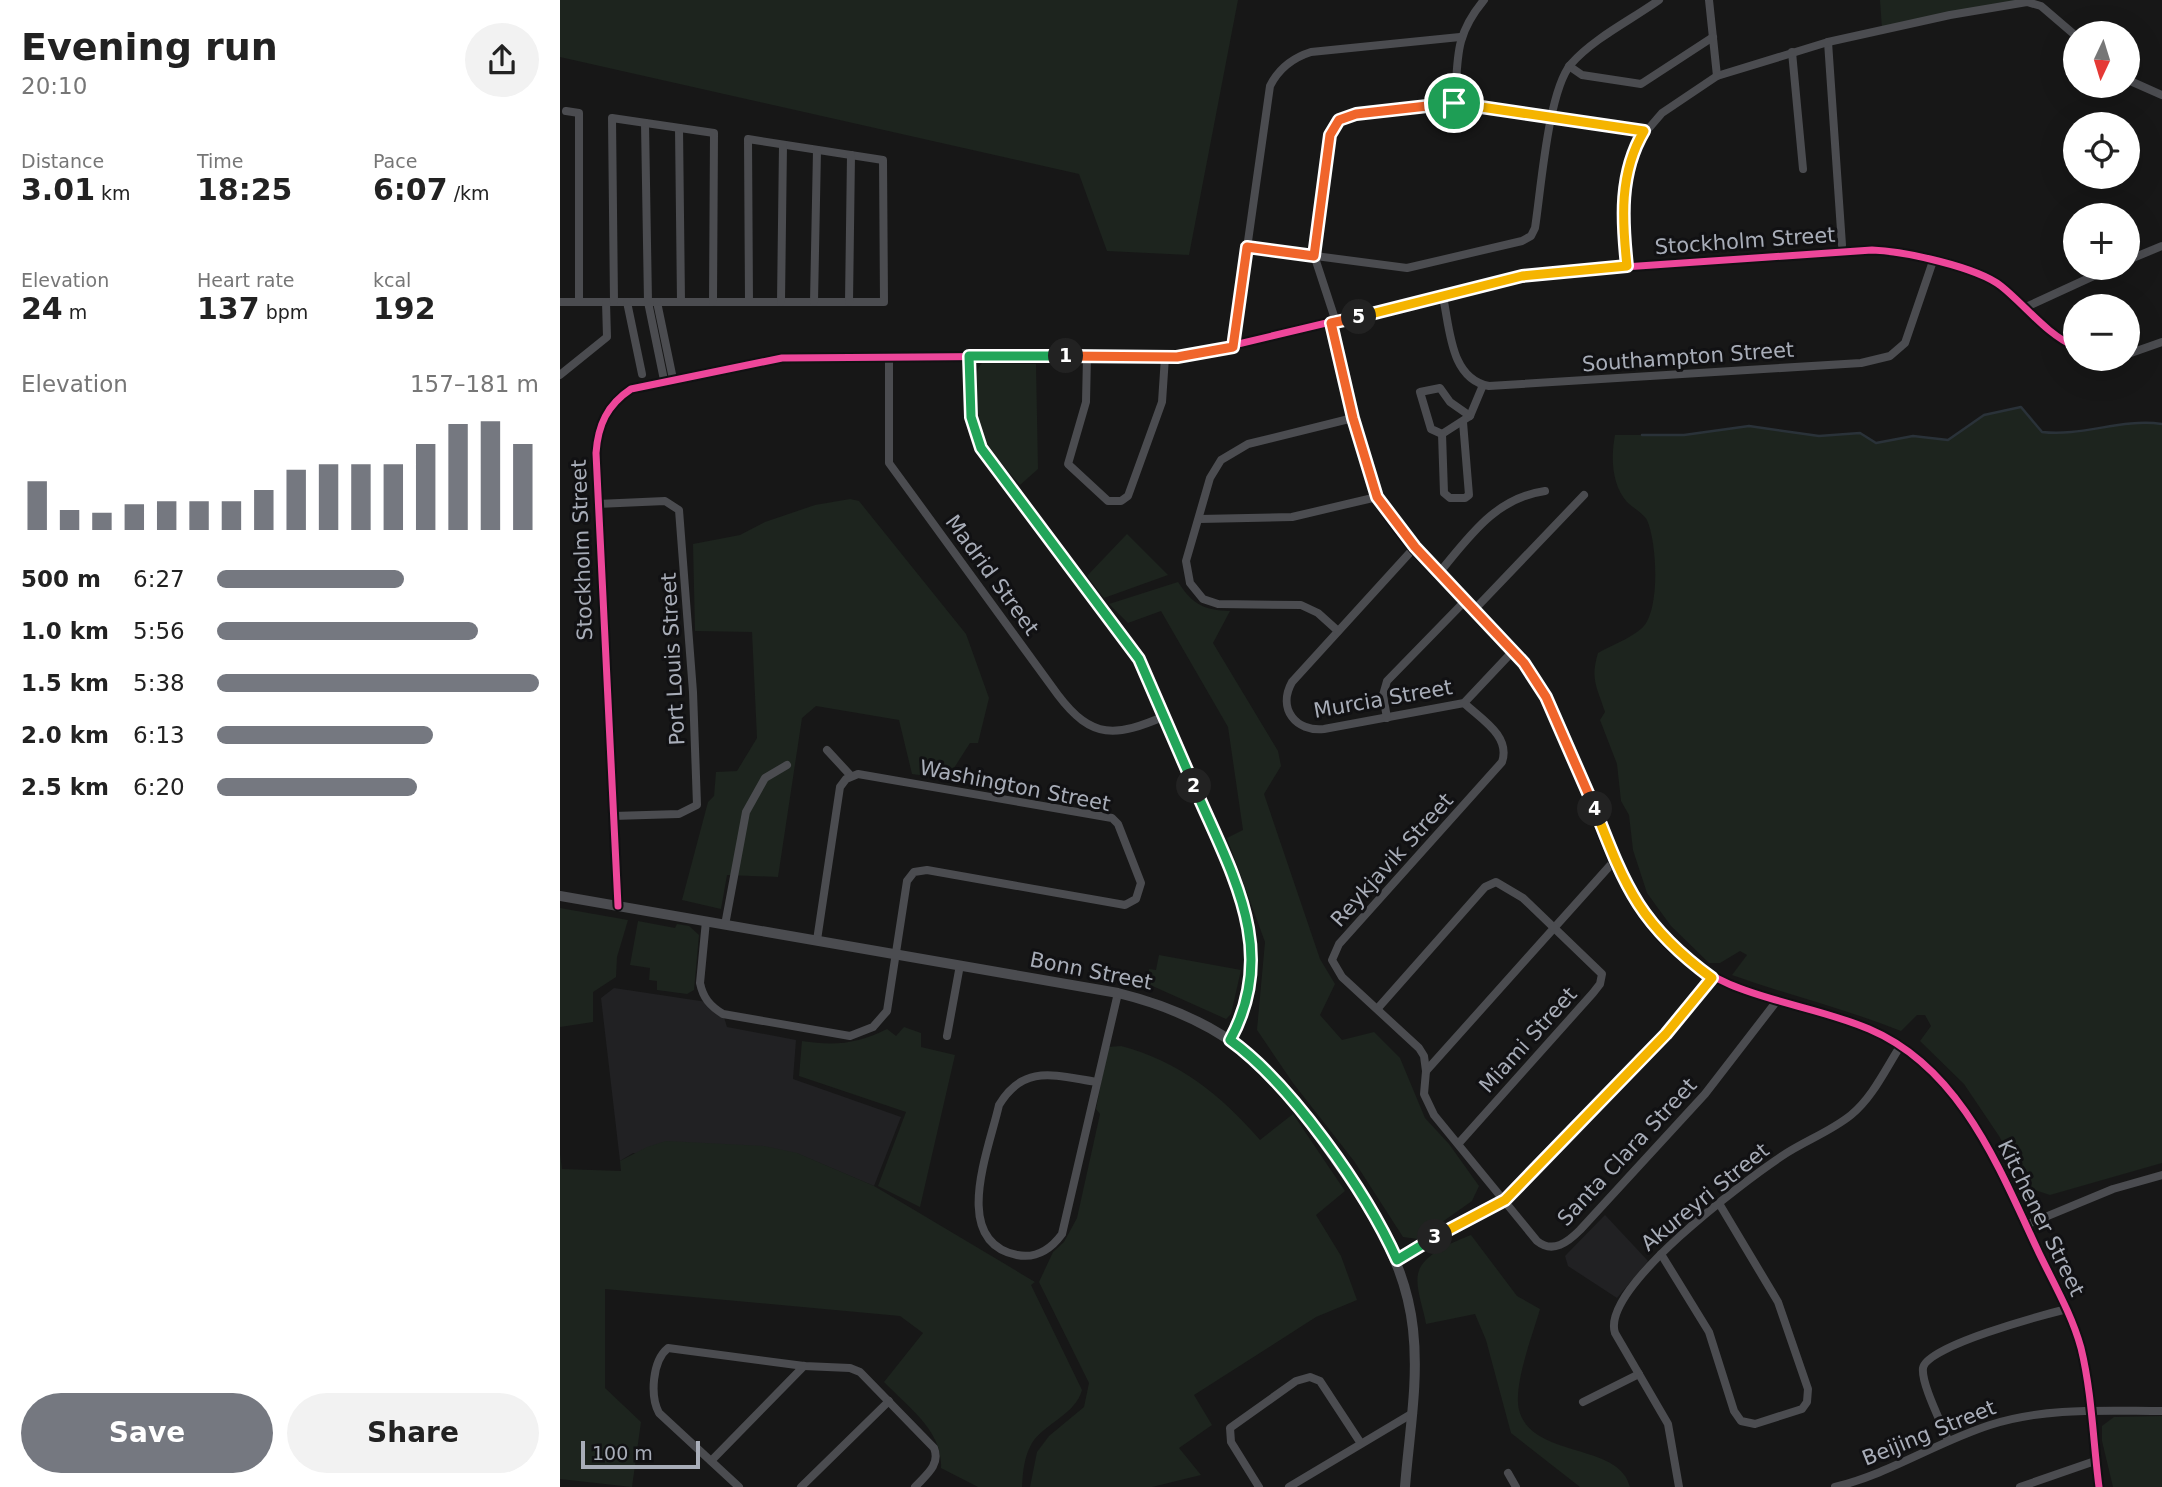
<!DOCTYPE html>
<html lang="en">
<head>
<meta charset="utf-8">
<style>
	body { margin:0; font-family:"DejaVu Sans",sans-serif; background:#f2f2f2; color:#222; height:100vh; display:flex; flex-direction:column; font-size:26px; white-space:nowrap }
	* { box-sizing:border-box; margin:0 }
	p { font-size:23px; color:#767676 }
	.icon { flex:none; width:38px; height:38px; fill:none; stroke:currentColor; stroke-width:2; stroke-linecap:round; stroke-linejoin:round }
	.map { position:relative; flex:1; overflow:hidden }
	.sheet { display:flex; flex-direction:column; background:#fff; width:560px }
	.sheet>* { flex:none }
	.needle { width:46px; rotate:184deg }
	.buttons { position:absolute; left:1503px; top:21px; display:grid; gap:14px }
	.buttons a { display:grid; place-items:center; width:77px; height:77px; border-radius:50%; background:#fff; box-shadow:0 7px 28px #0002; font-size:35px }
	.scale { position:absolute; left:21px; bottom:18px; width:119px; box-sizing:border-box; padding-left:7px; border:4px solid #a8adb8; border-top:0; font-size:19px; line-height:24px; white-space:nowrap; color:#a8adb8; -webkit-text-stroke:5px #111113; paint-order:stroke }
	.pin { position:absolute; display:grid; place-items:center; width:60px; height:60px; color:#fff; margin:-30px; border:4px solid #fff; border-radius:50%; box-shadow:0 2px 7px #0007 }
	.km { position:absolute; width:35px; height:35px; margin:-18px; border-radius:50%; background:#222; color:#fff; font-size:19px; line-height:35px; text-align:center }
	.round { display:grid; place-items:center; flex:none; width:74px; height:74px; border-radius:37px; background:#f2f2f2 }
	.summary { display:flex; align-items:center; justify-content:space-between; height:119px; padding:0 21px }
	h1 { font-size:38px; font-weight:800; line-height:52px }
	.metrics { display:grid; grid-template-columns:repeat(3,1fr); gap:10px; height:119px; padding:7px 21px }
	.metrics div { display:grid; align-content:center }
	.metrics b { font-size:30px; font-weight:800 }
	.metrics small { font-size:19px; font-weight:400 }
	.metrics p { font-size:19px }
	.chart { height:196px; padding:14px 21px }
	.chart p { display:flex; justify-content:space-between }
	.chart svg { width:100%; height:126px; margin-top:7px; stroke:#757880; stroke-width:6 }
	.primary-button { display:flex; gap:14px; margin-top:auto; padding:14px 21px }
	.primary-button a { flex:1; height:80px; border-radius:42px; background:#757880; color:#fff; font-size:28px; font-weight:800; line-height:80px; text-align:center }
	.primary-button a+a { background:#f2f2f2; color:#222 }
	ul { padding:0 21px; list-style:none; font-size:23px }
	li { display:grid; grid-template-columns:112px 84px 1fr; align-items:center; height:52px }
	li i { height:18px; border-radius:9px; background:#757880 }
	main { display:flex; flex:1; min-height:0 }
	.map>svg:first-child { display:block }
</style>
</head>
<body>
<main>
<section class="sheet">
<div class="summary"><div><h1>Evening run</h1><p>20:10</p></div><a class="round"><svg class="icon" aria-label="share" viewBox="0 0 24 24"><path d="M12 15V3M7 8l5-5 5 5M5 13v7h14v-7"/></svg></a></div>
<div class="metrics">
<div><p>Distance</p><b>3.01<small> km</small></b></div>
<div><p>Time</p><b>18:25</b></div>
<div><p>Pace</p><b>6:07<small> /km</small></b></div>
</div>
<div class="metrics">
<div><p>Elevation</p><b>24<small> m</small></b></div>
<div><p>Heart rate</p><b>137<small> bpm</small></b></div>
<div><p>kcal</p><b>192</b></div>
</div>
<div class="chart"><p><span>Elevation</span>157–181 m</p>
<svg viewBox="0 0 160 44" preserveAspectRatio="none"><path d="M5 44V27M15 44V37M25 44V38M35 44V35M45 44V34M55 44V34M65 44V34M75 44V30M85 44V23M95 44V21M105 44V21M115 44V21M125 44V14M135 44V7M145 44V6M155 44V14"/></svg>
</div>
<ul>
<li><b>500 m</b>6:27<i style="width:58%"></i></li>
<li><b>1.0 km</b>5:56<i style="width:81%"></i></li>
<li><b>1.5 km</b>5:38<i style="width:100%"></i></li>
<li><b>2.0 km</b>6:13<i style="width:67%"></i></li>
<li><b>2.5 km</b>6:20<i style="width:62%"></i></li>
</ul>
<div class="primary-button"><a>Save</a><a>Share</a></div>
</section>
<div class="map">
<svg width="1602" height="1487" viewBox="0 0 1602 1487">
	<rect width="100%" height="100%" fill="#171717"/>
	<g fill="#212123">
		<polygon points="54,988 147,1002 163,1014 167,1027 236,1040 233,1079 341,1117 314,1186 236,1153 73,1153 60,1161 41,998"/>
		<polygon points="1045,1215 1088,1261 1057,1298 1008,1266 1005,1256"/>
	</g>
	<g fill="#1d241e">
		<polygon points="0,0 678,0 629,255 547,251 519,174 0,57"/>
		<polygon points="1320,0 1467,0 1322,29"/>
		<path d="M422,363L476,364L478,469L460,485C428,447 417,441 417,388C417,378 415,371 422,363Z"/>
		<path d="M1461,407L1482,432C1522,437 1561,418 1602,424V1163L1490,1195L1472,1189L1465,1182L1439,1136L1404,1084L1360,1041L1371,1026L1365,1015H1357L1341,1031C1286,1009 1228,995 1172,975L1187,955L1180,951L1160,963H1149L1111,926L1087,893L1073,850L1069,815L1061,801L1057,764L1040,720L1045,712C1037,687 1030,679 1038,653C1052,645 1069,639 1081,629C1101,613 1097,542 1087,520C1083,513 1073,508 1067,502C1051,484 1051,456 1055,435H1124L1189,426L1259,436L1300,433L1316,443L1353,436L1388,440L1424,415Z"/>
		<polygon points="290,499 299,501 406,634 429,698 418,743 410,743 387,779 352,774 339,720 256,706 242,718 218,877 167,875 161,909 122,900 148,802 154,796 156,772 177,771 197,738 192,632 135,631 133,544 180,535 205,522 255,505"/>
		<polygon points="567,534 608,575 544,598 527,576"/>
		<path d="M618,582C633,605 644,610 670,611L653,643L718,751L721,766L704,794L760,959L775,984L760,1015L782,1040L814,1032L840,1058L865,1118L889,1144L919,1186L912,1201L858,1239L843,1237L794,1161L733,1083L697,1030L705,942L667,838L683,830L668,727L601,611L568,623L549,604Z"/>
		<polygon points="0,908 68,920 57,957 56,977 33,992 33,1022 0,1027"/>
		<polygon points="78,921 115,928 117,924 129,926 139,935 134,990 127,994 97,990 97,981 89,980 90,968 70,965"/>
		<polygon points="599,955 681,970 671,1014 666,1019 588,984 589,969 596,970"/>
		<path d="M344,1027L361,1033V1047L395,1055L360,1207L318,1186L346,1112L239,1076L242,1041C274,1046 298,1044 327,1029L336,1036Z"/>
		<path d="M561,1046C619,1061 661,1095 700,1140L733,1114L785,1191L756,1215L781,1256L797,1300L756,1317L634,1395L652,1425L619,1448L641,1475L592,1487H470L477,1452L489,1436L524,1407L529,1383L479,1282L493,1252L504,1242L517,1218L540,1114L536,1109L548,1047Z"/>
		<path d="M106,1141L204,1146L237,1153L314,1186L475,1282L471,1285L522,1390C516,1414 485,1423 472,1443C464,1457 463,1471 462,1487H418L381,1468C383,1431 348,1407 324,1382L363,1333L340,1316L45,1289V1388L81,1422L72,1487L0,1479V1154L2,1169L61,1171L60,1161L87,1147Z"/>
		<path d="M911,1235L957,1296L980,1309C973,1334 953,1385 959,1410C972,1459 1060,1442 1070,1487H1020L951,1433L926,1340L915,1314L866,1324C864,1310 855,1288 858,1274C862,1254 894,1242 911,1235Z"/>
		<polygon points="1602,1416 1602,1487 1553,1487 1542,1441 1542,1426 1554,1417"/>
	</g>
	<g fill="none" stroke-linecap="round" stroke-linejoin="round">
		<path stroke="#2a3239" stroke-width="2.5" d="M1082,435H1124L1189,426L1259,436L1300,433L1316,443L1353,436L1388,440L1424,415L1461,407L1482,432C1522,437 1561,418 1602,424"/>
		<g stroke="#4b4c50" stroke-width="8">
			<polyline points="1149,0 1157,76"/>
			<polyline points="1268,42 1282,245"/>
			<polyline points="1232,52 1243,169"/>
			<polyline points="1009,66 1022,75 1081,84 1153,37"/>
			<polyline points="1568,80 1602,95"/>
			<path d="M895,103C898,58 894,36 924,0"/>
			<polyline points="6,111 19,113 19,302"/>
			<polyline points="85,123 88,302 104,380"/>
			<polyline points="119,128 121,302"/>
			<path d="M687,247L847,268L962,241L971,236L975,228C981,190 988,91 1011,64C1034,38 1071,20 1099,0"/>
			<polyline points="1568,260 1602,246"/>
			<polyline points="1067,266 1064,200 1068,172 1077,142 1102,113 1157,76 1268,42 1390,15 1467,2 1481,6 1516,36"/>
			<path d="M883,297C890,328 890,379 929,386L1301,363L1330,356L1345,343L1373,261"/>
			<path d="M0,302C108,302 216,302 324,302L323,160L188,139L189,302"/>
			<polyline points="54,302 52,118 154,133 153,302"/>
			<polyline points="67,302 82,374"/>
			<polyline points="97,302 113,379"/>
			<polyline points="221,302 223,145"/>
			<polyline points="254,302 257,150"/>
			<polyline points="289,302 291,155"/>
			<polyline points="1466,307 1551,268"/>
			<polyline points="776,322 754,255 770,135 779,120 796,114 895,103 1084,131"/>
			<path d="M771,323C781,364 790,405 801,446C805,462 809,480 816,495C854,572 948,622 987,699C1025,773 1048,885 1107,943C1166,1001 1238,999 1309,1029C1401,1068 1439,1168 1479,1253C1494,1284 1512,1315 1521,1348C1532,1393 1533,1441 1539,1487"/>
			<path d="M673,347L710,86C719,68 732,58 751,52L900,37"/>
			<polyline points="1568,354 1602,342"/>
			<path d="M329,356V463L498,695C532,740 556,737 605,716"/>
			<polyline points="409,356 411,417 417,440 583,665 680,893 692,938 691,976 681,1020 670,1040"/>
			<polyline points="527,356 526,402 508,464 548,501 561,501 568,496 602,402 605,357"/>
			<polyline points="0,375 47,337 46,302"/>
			<polyline points="903,422 909,495 905,498 890,498 884,493 882,434 910,416 923,385"/>
			<polyline points="882,434 871,429 860,392 880,388 890,402 910,416"/>
			<polyline points="37,504 105,501 119,510 133,692 137,805 119,814 53,816"/>
			<polyline points="639,519 732,517 817,497"/>
			<path d="M855,547L732,682C717,709 736,732 764,729L904,703L953,651"/>
			<path d="M879,573C909,537 935,498 985,491"/>
			<polyline points="914,610 1024,495"/>
			<polyline points="778,631 758,613 741,605 658,604 643,599 630,583 626,561 650,478 661,460 688,444 793,418"/>
			<polyline points="827,718 823,695 827,681 905,601"/>
			<polyline points="267,750 291,776"/>
			<path d="M1055,860L866,1071L864,1094L874,1115L977,1241C993,1254 1008,1242 1020,1230L1145,1094L1216,1002"/>
			<path d="M58,906L36,453C38,425 47,405 71,389L222,358L632,355L977,273L1312,250C1343,251 1417,267 1441,286C1465,305 1487,335 1516,347"/>
			<path d="M146,921L140,983C143,998 150,1006 163,1014L290,1036L313,1027L327,1011L347,881L354,872L367,870L565,905L576,899L581,883L558,824L552,818L298,774L286,779L280,787L257,940"/>
			<polyline points="165,925 186,812 205,778 227,765"/>
			<polyline points="818,1008 925,887 936,882 963,898 1042,974 1040,984 1033,993 899,1143"/>
			<polyline points="387,1036 400,965"/>
			<path d="M866,1071L864,1056L859,1048L782,977L772,960L779,944L942,762C951,736 921,719 904,703"/>
			<path d="M537,1082C496,1076 464,1063 439,1105C429,1150 390,1241 457,1255C477,1259 491,1249 502,1234L558,993"/>
			<polyline points="1466,1225 1553,1189 1602,1175"/>
			<polyline points="1101,1254 1149,1332 1174,1411 1181,1421 1195,1424 1242,1409 1247,1402 1248,1389 1218,1302 1160,1205"/>
			<polyline points="837,1260 945,1200 1106,1034 1152,978"/>
			<polyline points="1023,1402 1079,1374"/>
			<path d="M1388,1440C1382,1424 1361,1384 1363,1368C1366,1346 1483,1315 1507,1309"/>
			<polyline points="151,1461 244,1366"/>
			<polyline points="948,1473 956,1487"/>
			<path d="M179,1487L99,1413C90,1396 92,1361 108,1348L244,1366L290,1368L300,1372L374,1448C381,1465 365,1476 355,1487"/>
			<polyline points="241,1487 329,1401"/>
			<polyline points="699,1487 671,1442 670,1428 736,1381 750,1377 760,1381 800,1442"/>
			<polyline points="729,1487 853,1413"/>
			<path d="M1119,1487L1108,1424L1055,1333C1040,1288 1186,1180 1222,1156C1244,1141 1270,1132 1291,1115C1313,1097 1326,1068 1341,1045"/>
			<path d="M1275,1487C1329,1474 1377,1442 1430,1425C1485,1407 1546,1411 1602,1411"/>
			<polyline points="1460,1487 1535,1461"/>
		</g>
		<path stroke="#4b4c50" stroke-width="10" d="M0,896L558,993C603,1004 645,1021 682,1049C716,1075 741,1111 765,1145C806,1203 845,1256 853,1329C859,1382 849,1434 845,1487"/>
		<defs>
			<g id="cycleway">
				<path d="M771,323C781,364 790,405 801,446C805,462 809,480 816,495C854,572 948,622 987,699C1025,773 1048,885 1107,943C1166,1001 1238,999 1309,1029C1401,1068 1439,1168 1479,1253C1494,1284 1512,1315 1521,1348C1532,1393 1533,1441 1539,1487"/>
				<path d="M58,906L36,453C38,425 47,405 71,389L222,358L632,355L977,273L1312,250C1343,251 1417,267 1441,286C1465,305 1487,335 1516,347"/>
			</g>
		</defs>
		<use href="#cycleway" stroke="#111113" stroke-width="11"/>
		<use href="#cycleway" stroke="#ed469a" stroke-width="7"/>
	</g>
	<g fill="none" stroke-linecap="round" stroke-linejoin="round">
		<defs>
			<polyline id="split-1" points="506,356 617,357 673,347 687,247 754,256 770,135 779,120 796,114 894,103"/>
			<polyline id="split-2" points="506,356 409,356 411,417 421,448 579,659 634,786"/>
			<path id="split-3" d="M634,786C670,871 720,949 670,1040C731,1084 806,1191 837,1260L875,1237"/>
			<path id="split-4" d="M875,1237L945,1200L1106,1034L1152,978C1081,926 1066,889 1035,809"/>
			<polyline id="split-5" points="799,317 771,323 793,418 817,497 855,547 964,663 986,697 1035,809"/>
			<path id="split-6" d="M799,317L962,276L1067,266C1062,220 1059,173 1084,131L894,103"/>
		</defs>
		<use href="#split-1" stroke="#fff" stroke-width="14"/>
		<use href="#split-2" stroke="#fff" stroke-width="14"/>
		<use href="#split-3" stroke="#fff" stroke-width="14"/>
		<use href="#split-4" stroke="#fff" stroke-width="14"/>
		<use href="#split-5" stroke="#fff" stroke-width="14"/>
		<use href="#split-6" stroke="#fff" stroke-width="14"/>
		<use href="#split-1" stroke="#f0652b" stroke-width="9"/>
		<use href="#split-2" stroke="#22a559" stroke-width="9"/>
		<use href="#split-3" stroke="#22a559" stroke-width="9"/>
		<use href="#split-4" stroke="#f5b400" stroke-width="9"/>
		<use href="#split-5" stroke="#f0652b" stroke-width="9"/>
		<use href="#split-6" stroke="#f5b400" stroke-width="9"/>
	</g>
	<g text-anchor="middle" stroke-width="6" stroke-linejoin="round" paint-order="stroke">
		<g font-size="21" fill="#a8adb8" stroke="#111113">
			<text transform="translate(1185 241) rotate(-4)" y="7">Stockholm Street</text>
			<text transform="translate(1128 357) rotate(-4)" y="7">Southampton Street</text>
			<text transform="translate(22 550) rotate(-92)" y="7">Stockholm Street</text>
			<text transform="translate(432 575) rotate(54)" y="7">Madrid Street</text>
			<text transform="translate(113 659) rotate(-93)" y="7">Port Louis Street</text>
			<text transform="translate(823 699) rotate(-10)" y="7">Murcia Street</text>
			<text transform="translate(455 786) rotate(11)" y="7">Washington Street</text>
			<text transform="translate(832 860) rotate(-48)" y="7">Reykjavik Street</text>
			<text transform="translate(531 971) rotate(11)" y="7">Bonn Street</text>
			<text transform="translate(968 1040) rotate(-48)" y="7">Miami Street</text>
			<text transform="translate(1067 1152) rotate(-47)" y="7">Santa Clara Street</text>
			<text transform="translate(1145 1197) rotate(-39)" y="7">Akureyri Street</text>
			<text transform="translate(1481 1218) rotate(64)" y="7">Kitchener Street</text>
			<text transform="translate(1369 1433) rotate(-22)" y="7">Beijing Street</text>
		</g>
	</g>
</svg>
<div class="buttons">
<a><svg class="needle" viewBox="-14 -14 28 28"><path d="M0-13l5 13h-10z" fill="#e53935"/><path d="M0 13l5-13h-10z" fill="#767676"/></svg></a>
<a><svg class="icon" aria-label="locate" viewBox="0 0 24 24"><circle cx="12" cy="12" r="6"/><path d="M12 2v4M12 18v4M2 12h4M18 12h4"/></svg></a>
<a>+</a>
<a>−</a>
</div>
<div class="scale">100 m</div>
<div class="pin" style="left:894px;top:103px;background:#1e9e55"><svg class="icon" aria-label="arrive" viewBox="0 0 24 24"><path d="M6 21V4h12l-3 4 3 4H6"/></svg></div>
<b class="km" style="left:506px;top:356px">1</b>
<b class="km" style="left:634px;top:786px">2</b>
<b class="km" style="left:875px;top:1237px">3</b>
<b class="km" style="left:1035px;top:809px">4</b>
<b class="km" style="left:799px;top:317px">5</b>
</div>
</main>
</body>
</html>
